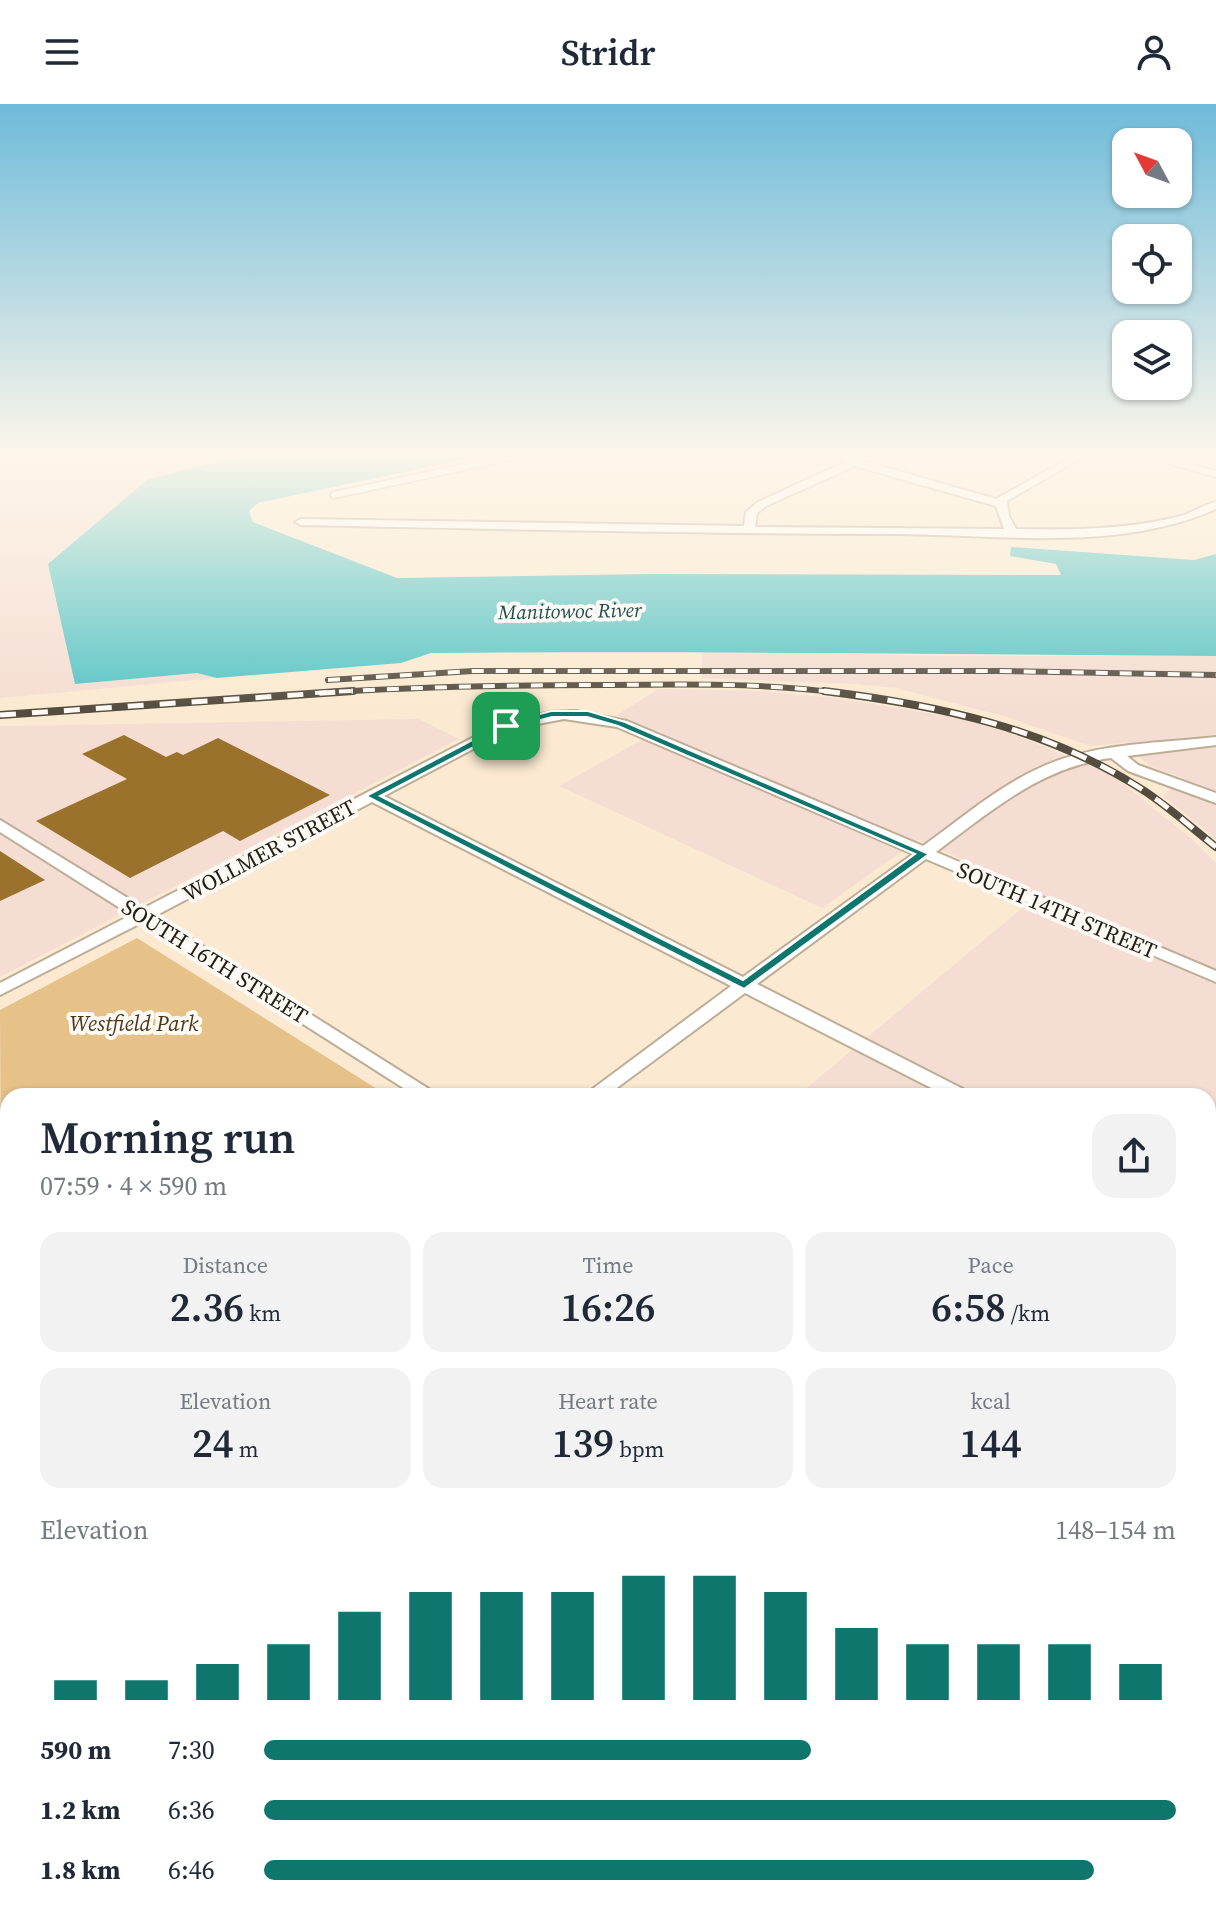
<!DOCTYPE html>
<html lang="en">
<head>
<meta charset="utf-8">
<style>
	body { margin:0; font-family:"Source Serif 4",serif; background:#f2f2f3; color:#1f2937; height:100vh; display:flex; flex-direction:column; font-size:30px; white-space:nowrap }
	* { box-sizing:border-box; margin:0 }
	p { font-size:26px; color:#747a83 }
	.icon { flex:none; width:44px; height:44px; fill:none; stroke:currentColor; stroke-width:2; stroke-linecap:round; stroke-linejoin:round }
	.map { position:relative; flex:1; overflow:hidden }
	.drawer { position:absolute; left:0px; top:984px; width:1216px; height:828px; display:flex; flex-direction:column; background:#fff; border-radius:24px 24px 0 0; box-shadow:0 2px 6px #0004 }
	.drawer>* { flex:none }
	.needle { width:52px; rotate:311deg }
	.controls { position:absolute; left:1112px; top:24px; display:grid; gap:16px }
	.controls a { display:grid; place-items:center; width:80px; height:80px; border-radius:16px; background:#fff; box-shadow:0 2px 6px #0004; font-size:40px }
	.pin { position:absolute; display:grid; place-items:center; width:68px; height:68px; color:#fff; margin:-34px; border-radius:16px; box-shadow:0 4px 12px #0006 }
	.round { display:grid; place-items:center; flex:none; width:84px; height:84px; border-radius:24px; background:#f2f2f3 }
	.headline { display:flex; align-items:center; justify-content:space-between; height:136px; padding:0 40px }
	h1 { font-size:44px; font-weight:600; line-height:60px }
	.metrics { display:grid; grid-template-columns:repeat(3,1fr); gap:12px; height:136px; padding:8px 40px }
	.metrics div { display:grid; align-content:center; border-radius:20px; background:#f2f2f3; text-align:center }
	.metrics b { font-size:40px; font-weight:600 }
	.metrics small { font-size:22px; font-weight:400 }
	.metrics p { font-size:22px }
	.chart { height:224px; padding:16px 40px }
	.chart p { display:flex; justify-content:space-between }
	.chart svg { width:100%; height:144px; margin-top:8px; stroke:#0f766e; stroke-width:6 }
	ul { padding:0 40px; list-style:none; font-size:26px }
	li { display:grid; grid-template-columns:128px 96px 1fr; align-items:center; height:60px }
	li i { height:20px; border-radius:10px; background:#0f766e }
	header { display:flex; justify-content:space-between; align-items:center; height:104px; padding:0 40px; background:#fff; font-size:36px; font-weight:600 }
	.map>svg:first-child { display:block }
</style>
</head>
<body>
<header><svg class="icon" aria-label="menu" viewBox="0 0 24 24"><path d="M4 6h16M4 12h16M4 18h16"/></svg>Stridr<svg class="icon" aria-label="person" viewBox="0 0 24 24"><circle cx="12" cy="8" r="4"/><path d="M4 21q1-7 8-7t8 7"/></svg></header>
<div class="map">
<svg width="1216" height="1812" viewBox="0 0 1216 1812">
	<rect width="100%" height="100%" fill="#fbead1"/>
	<g fill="#f5ddd3">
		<polygon points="0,352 236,352 147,376 197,569 217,574 0,594"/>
		<polygon points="702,547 945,552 1216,552 1216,735 1163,692 1183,674 1150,662 1123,639 1090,642 1007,613 896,584 853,580 702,574"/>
		<polygon points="658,585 762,587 835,594 959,614 1012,630 1111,670 1193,736 1216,759 1216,1177 1208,1186 1208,992 797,992 1040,789 918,736 822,804 559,682 656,628 617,611"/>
		<polygon points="419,615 459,635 0,873 0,622"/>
		<polygon points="1216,1260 1216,1812 778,1812 785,1804 1208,1804 1208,1271"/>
		<polygon points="294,1804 629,1804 621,1812 302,1812"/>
	</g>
	<polygon fill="#e6c188" points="137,834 385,990 8,992 8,1258 2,1260 0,906"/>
	<path fill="#57c5c6" d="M236,352H479L258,399L249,407L253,418L397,474L649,470L1061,471L1056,460L1010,452L1011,443L1194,456L1216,450V552C954,550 693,547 431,549L401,559L217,574L197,569L75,580L48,460L147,376Z"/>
	<g fill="#9a722c">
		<polygon points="124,631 166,653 177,648 183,651 218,634 330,691 240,737 223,727 130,774 36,717 127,675 82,650"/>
		<polygon points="0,747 45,776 0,797"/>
	</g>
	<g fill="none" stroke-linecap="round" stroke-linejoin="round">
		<defs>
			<polyline id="service" points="334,391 515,352"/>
			<g id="minor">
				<path d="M834,352L862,354L863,357L996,395L1073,352H1085L1007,397L1009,412L1016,425C1071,426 1128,426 1181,412C1193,408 1204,401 1216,398V405C1119,448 1002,431 899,430C700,430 501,425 301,421L295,418L301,415L744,422L746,408L758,398L845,358ZM855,362L996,402L1004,425L755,423L757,409L766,402Z"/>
				<polygon points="1144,352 1159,352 1216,367 1216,373"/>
				<path d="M576,607L627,617L923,742C962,714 1001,680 1046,661C1098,639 1161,639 1216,633V641L1127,652L1138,661L1216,689V699L1128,667L1111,654C1041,663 991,707 936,748L1216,867V878L926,755L757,880L969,988L972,992H947L745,889L606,992H583L731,882L372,698L155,812L440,992H416L143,818L0,891V879L131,811L0,728V716L144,804L501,619L551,608ZM564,615L617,623L913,750L743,873L384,692L511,625Z"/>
				<polygon points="1208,1109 1216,1111 1216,1127 1208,1125"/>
				<polygon points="1216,1215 1216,1239 1208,1242 1208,1217"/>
				<polygon points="8,1277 8,1296 0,1298 0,1279"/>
				<polygon points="8,1410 8,1434 0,1437 0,1413"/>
				<polygon points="1208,1468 1216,1471 1216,1495 1208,1492"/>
				<polygon points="0,1534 8,1537 8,1566 0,1563"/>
				<polygon points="227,1804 261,1804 264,1812 230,1812"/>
				<polygon points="713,1804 747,1804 744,1812 710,1812"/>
				<polygon points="881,1804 918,1804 921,1812 884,1812"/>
			</g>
		</defs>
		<use href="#service" stroke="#bead95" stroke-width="9"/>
		<use href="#minor" stroke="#bead95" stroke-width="4"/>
		<use href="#service" stroke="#fff" stroke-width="6"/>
		<use href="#minor" fill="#fff" fill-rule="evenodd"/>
		<defs>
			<g id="rail-far3">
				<polyline points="328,576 473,567 1001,567 1216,571"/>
				<path d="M315,589C412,583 510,581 608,581C685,580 764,579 840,589"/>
			</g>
			<g id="rail-far2">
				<path d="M824,587C937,601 1047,624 1143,686C1169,703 1192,724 1216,743"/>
				<polyline points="0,611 353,587"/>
			</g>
			<polyline id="rail-far1" points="1208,1195 1216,1186"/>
			<polyline id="rail" points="639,1812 647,1804"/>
		</defs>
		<use href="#rail-far3" stroke="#544c3f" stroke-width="6"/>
		<use href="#rail-far2" stroke="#544c3f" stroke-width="8"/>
		<use href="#rail-far1" stroke="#544c3f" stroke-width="10"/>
		<use href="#rail" stroke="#544c3f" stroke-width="12"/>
		<use href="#rail-far3" stroke="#fdfaf5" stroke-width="4" stroke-dasharray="12" stroke-linecap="butt"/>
		<use href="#rail-far2" stroke="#fdfaf5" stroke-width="5" stroke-dasharray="16" stroke-linecap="butt"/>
		<use href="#rail-far1" stroke="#fdfaf5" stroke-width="7" stroke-dasharray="20" stroke-linecap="butt"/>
		<use href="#rail" stroke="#fdfaf5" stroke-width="9" stroke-dasharray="26" stroke-linecap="butt"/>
	</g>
	<linearGradient id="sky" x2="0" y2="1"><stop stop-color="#6ebbda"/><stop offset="0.58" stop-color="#fdf6ea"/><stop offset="1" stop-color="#fdf6ea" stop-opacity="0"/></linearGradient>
	<rect width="1216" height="605" fill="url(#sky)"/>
	<path fill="#0f766e" stroke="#fff" stroke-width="2" fill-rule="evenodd" d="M551,607H588L625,618L929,750L744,885L366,692L503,620ZM552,613H587L618,622L915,750L743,876L380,692L510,624Z"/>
	<g text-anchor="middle" stroke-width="8" stroke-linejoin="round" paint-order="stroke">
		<g font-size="20" font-style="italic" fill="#1f4f50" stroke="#fdfaf5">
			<text transform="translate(570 507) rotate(-1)" y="7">Manitowoc River</text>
		</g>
		<g font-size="22" fill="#231d14" stroke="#fdfaf5">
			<text transform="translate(269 746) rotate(-28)" y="8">WOLLMER STREET</text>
			<text transform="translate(1057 806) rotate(23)" y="8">SOUTH 14TH STREET</text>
			<text transform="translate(215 857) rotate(32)" y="8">SOUTH 16TH STREET</text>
		</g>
		<g font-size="22" font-style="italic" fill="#4a3719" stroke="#fdfaf5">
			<text x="134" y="927">Westfield Park</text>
		</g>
	</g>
</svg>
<div class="controls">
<a><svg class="needle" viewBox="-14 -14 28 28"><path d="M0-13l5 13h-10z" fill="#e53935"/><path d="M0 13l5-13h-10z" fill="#747a83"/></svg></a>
<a><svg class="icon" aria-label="locate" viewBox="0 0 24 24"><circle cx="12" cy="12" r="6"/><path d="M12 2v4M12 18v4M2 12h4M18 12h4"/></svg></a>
<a><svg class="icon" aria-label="layers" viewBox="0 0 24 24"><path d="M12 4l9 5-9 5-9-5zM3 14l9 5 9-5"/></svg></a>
</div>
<div class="pin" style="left:506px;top:622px;background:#1e9e55"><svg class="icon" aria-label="arrive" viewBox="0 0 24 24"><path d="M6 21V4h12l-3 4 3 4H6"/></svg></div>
<section class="drawer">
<div class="headline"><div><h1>Morning run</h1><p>07:59 · 4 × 590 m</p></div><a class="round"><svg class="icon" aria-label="share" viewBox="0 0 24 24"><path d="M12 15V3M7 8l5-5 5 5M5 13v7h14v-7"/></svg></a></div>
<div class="metrics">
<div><p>Distance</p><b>2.36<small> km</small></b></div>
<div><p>Time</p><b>16:26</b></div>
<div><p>Pace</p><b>6:58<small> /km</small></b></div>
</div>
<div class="metrics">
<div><p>Elevation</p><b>24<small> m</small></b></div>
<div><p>Heart rate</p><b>139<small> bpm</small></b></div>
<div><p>kcal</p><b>144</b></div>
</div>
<div class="chart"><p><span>Elevation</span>148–154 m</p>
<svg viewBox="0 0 160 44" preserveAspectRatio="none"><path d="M5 44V38M15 44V38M25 44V33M35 44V27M45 44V17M55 44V11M65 44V11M75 44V11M85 44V6M95 44V6M105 44V11M115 44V22M125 44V27M135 44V27M145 44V27M155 44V33"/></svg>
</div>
<ul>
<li><b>590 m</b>7:30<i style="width:60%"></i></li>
<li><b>1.2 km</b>6:36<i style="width:100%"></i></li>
<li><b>1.8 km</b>6:46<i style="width:91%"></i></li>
</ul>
</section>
</div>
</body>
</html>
